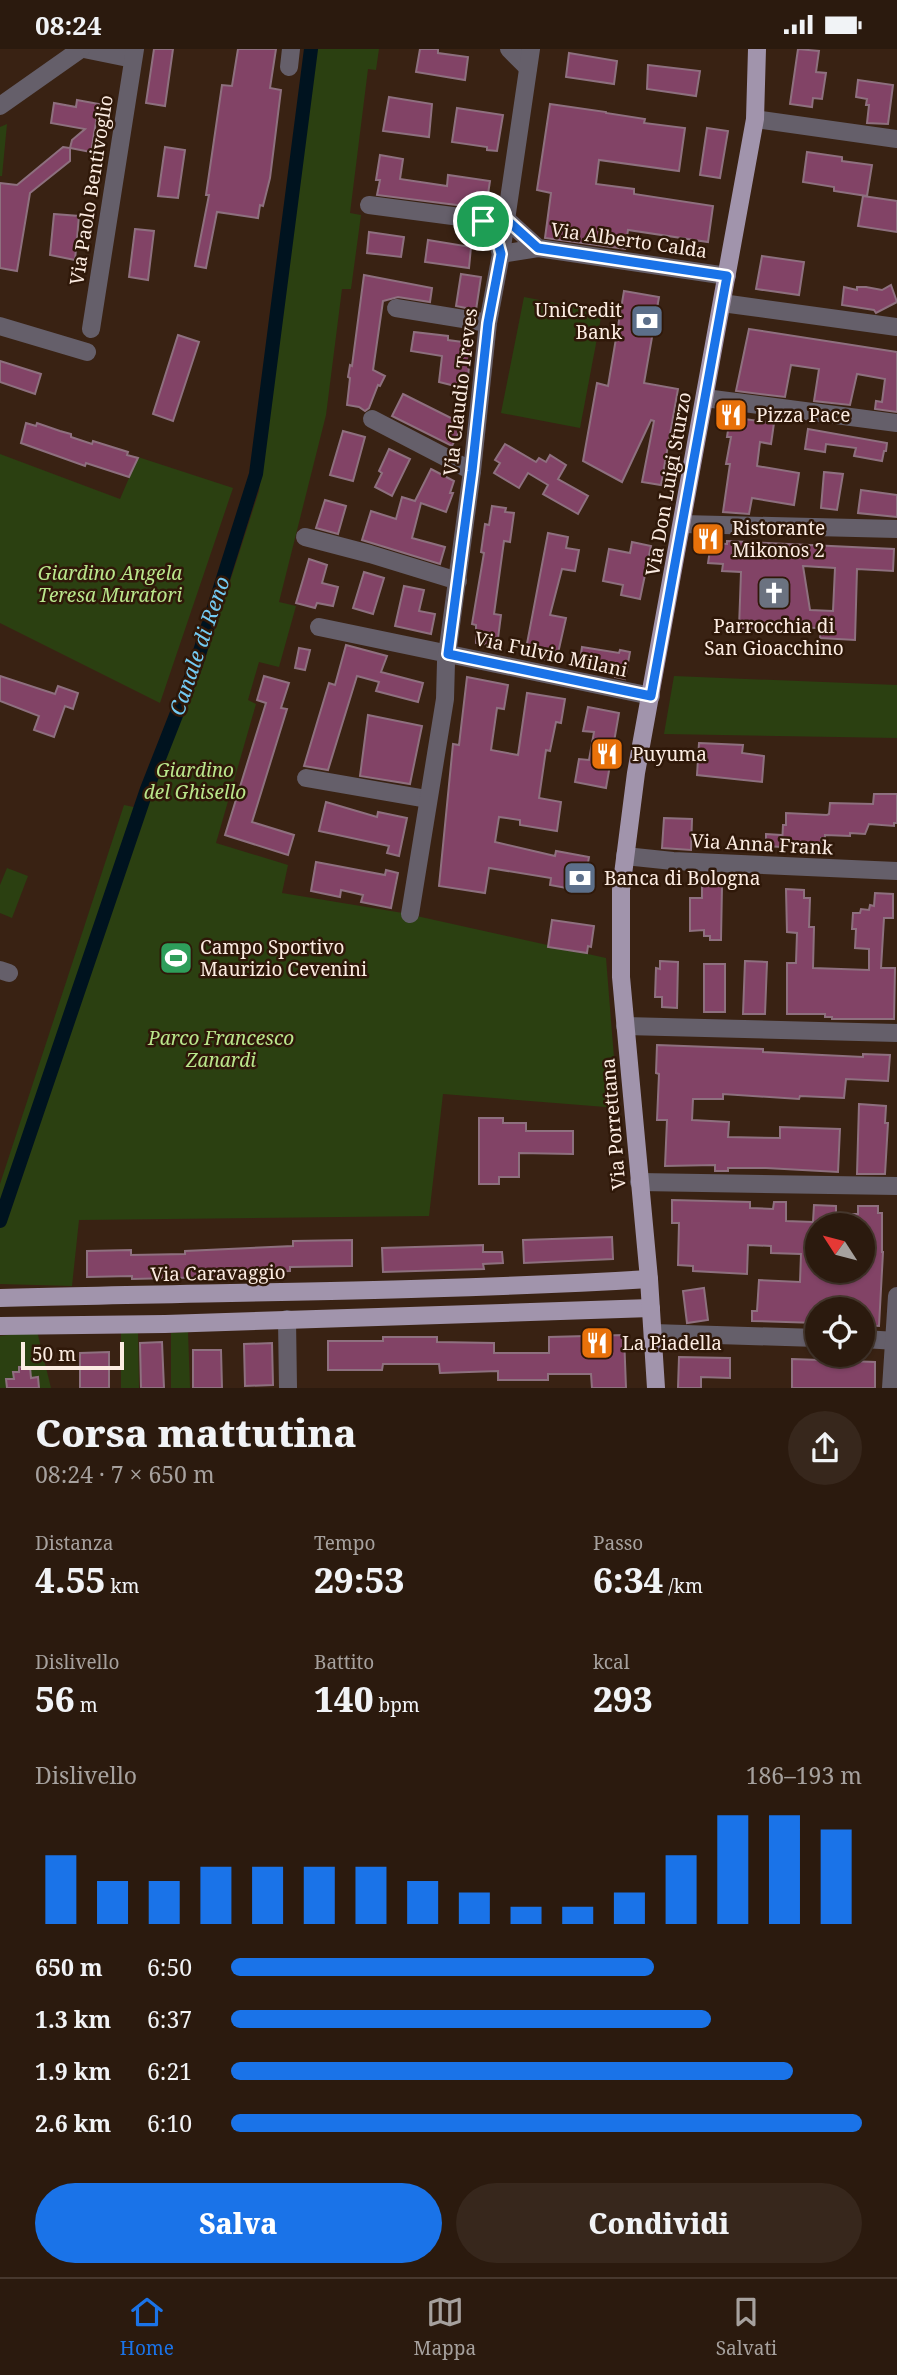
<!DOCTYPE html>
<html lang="it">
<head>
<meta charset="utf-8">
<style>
	body { margin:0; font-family:"Noto Serif",serif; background:#37271c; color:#f1f3f6; height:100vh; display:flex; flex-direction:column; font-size:26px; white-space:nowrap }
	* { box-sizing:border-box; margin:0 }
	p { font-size:23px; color:#a6a19e }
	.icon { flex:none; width:38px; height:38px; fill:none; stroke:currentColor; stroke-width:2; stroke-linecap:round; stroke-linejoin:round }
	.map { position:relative; height:1339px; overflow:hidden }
	.details { display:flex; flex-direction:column; background:#2b1a0e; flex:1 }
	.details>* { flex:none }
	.needle { width:46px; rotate:306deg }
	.buttons { position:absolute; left:805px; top:1164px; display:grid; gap:14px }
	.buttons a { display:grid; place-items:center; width:70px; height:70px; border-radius:50%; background:#2b1a0e; box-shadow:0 2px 5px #0004,0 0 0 2px #47382e; font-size:35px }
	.scale { position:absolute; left:21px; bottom:18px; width:103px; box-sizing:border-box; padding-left:7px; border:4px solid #fcece2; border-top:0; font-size:19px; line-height:24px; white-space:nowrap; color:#fcece2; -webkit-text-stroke:5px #2f1809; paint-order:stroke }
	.pin { position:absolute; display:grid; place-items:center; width:60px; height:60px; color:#fff; margin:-30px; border:4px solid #fff; border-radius:50%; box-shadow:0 2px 7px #0007 }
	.round { display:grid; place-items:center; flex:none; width:74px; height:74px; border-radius:37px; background:#37271c }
	.overview { display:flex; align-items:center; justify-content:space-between; height:119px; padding:0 35px }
	h1 { font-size:38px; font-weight:800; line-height:52px }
	.metrics { display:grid; grid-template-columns:repeat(3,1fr); gap:10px; height:119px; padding:7px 35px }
	.metrics div { display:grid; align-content:center }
	.metrics b { font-size:35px; font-weight:800 }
	.metrics small { font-size:19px; font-weight:400 }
	.metrics p { font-size:19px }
	.chart { height:196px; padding:14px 35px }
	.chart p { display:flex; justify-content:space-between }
	.chart svg { width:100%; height:126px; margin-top:7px; stroke:#1a73e8; stroke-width:6 }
	.cta { display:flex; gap:14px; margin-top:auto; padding:14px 35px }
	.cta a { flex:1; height:80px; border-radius:42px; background:#1a73e8; color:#fff; font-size:28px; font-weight:800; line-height:80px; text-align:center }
	.cta a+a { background:#37271c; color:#f1f3f6 }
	ul { padding:0 35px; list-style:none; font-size:23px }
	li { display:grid; grid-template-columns:112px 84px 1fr; align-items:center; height:52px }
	li i { height:18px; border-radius:9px; background:#1a73e8 }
	.status { display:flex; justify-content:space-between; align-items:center; height:49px; padding:0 35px; background:#2b1a0e; direction:ltr }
	.status svg { height:19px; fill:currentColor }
	.tabs { display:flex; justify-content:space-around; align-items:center; height:98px; border-top:2px solid #47382e; background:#2b1a0e; font-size:19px; color:#a6a19e }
	.tabs a { display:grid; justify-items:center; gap:4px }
	.tabs .on { color:#1a73e8 }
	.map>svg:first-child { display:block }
</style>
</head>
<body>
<div class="status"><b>08:24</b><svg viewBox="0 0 49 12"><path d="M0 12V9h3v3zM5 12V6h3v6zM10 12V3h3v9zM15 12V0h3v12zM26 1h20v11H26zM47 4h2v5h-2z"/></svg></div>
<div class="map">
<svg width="897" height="1339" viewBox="0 0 897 1339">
	<rect width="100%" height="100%" fill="#392213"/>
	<g fill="#2b4011">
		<polygon points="317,0 379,0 376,21 368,20 350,164 361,166 351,240 342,240 326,366 279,553 296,557 279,618 259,613 248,651 256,655 216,794 288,816 282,844 403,864 606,909 618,1059 443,1045 429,1167 79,1171 72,1237 0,1235 0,1135 124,756 143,760 201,623 259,442"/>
		<polygon points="7,75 2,127 0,127 0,78"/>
		<polygon points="524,248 602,263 580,379 501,364"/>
		<polygon points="0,405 120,450 138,408 233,439 160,654 0,574"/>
		<polygon points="674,627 897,636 897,689 664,685"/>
		<polygon points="7,819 28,827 12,869 0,864 0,836"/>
		<polygon points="37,1282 51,1339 0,1339 0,1287"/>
		<polygon points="188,1283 190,1339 171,1339 171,1284"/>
		<polygon points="121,1284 138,1284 139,1339 121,1339"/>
	</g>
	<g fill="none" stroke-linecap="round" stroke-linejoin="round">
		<polyline stroke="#00131f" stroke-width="14" points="0,1172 147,740 195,618 256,425 311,0"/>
	</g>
	<g fill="#824366" stroke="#8e707f" stroke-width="2" fill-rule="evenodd">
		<polygon points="154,0 173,0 165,57 146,54"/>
		<polygon points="238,0 276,0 270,39 281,41 270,129 263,157 260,156 258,169 217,163 206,219 195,217 209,146 206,146 222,36 232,37"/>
		<polygon points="420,0 438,0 438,4 468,8 465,31 416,23"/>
		<polygon points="798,0 819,2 816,23 826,24 822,50 813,49 812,58 790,55"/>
		<polygon points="569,4 617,12 614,35 566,28"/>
		<polygon points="648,16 700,22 696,47 647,40"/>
		<polygon points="858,31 893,36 888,75 867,74 869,56 866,56 867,50 856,48"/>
		<polygon points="389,48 432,55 429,88 383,82"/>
		<polygon points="77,51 99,55 91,103 70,99 72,91 85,80 51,74 54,54 76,58"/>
		<polygon points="550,55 606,63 606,64 645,70 644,74 685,79 679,122 599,111 596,135 634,140 634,145 713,157 708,193 628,181 625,200 545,189 551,144 537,141"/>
		<polygon points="457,59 503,66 497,102 487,101 487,98 452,93"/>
		<polygon points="707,79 728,82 720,129 700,126"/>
		<polygon points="63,98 70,99 70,112 30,144 17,222 0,219 0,134 17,136"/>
		<polygon points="165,98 185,101 178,149 158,147"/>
		<polygon points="807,103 842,108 842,112 872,116 867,147 834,142 834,138 803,133"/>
		<polygon points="380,106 403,110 400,130 447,137 448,126 490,132 486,158 481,157 481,159 377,146 380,131 376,131"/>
		<polygon points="863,147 897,152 897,183 858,177"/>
		<polygon points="54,165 79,167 75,211 50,206"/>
		<polygon points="135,180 154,182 148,231 129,228"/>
		<polygon points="369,183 404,188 401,208 367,204"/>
		<polygon points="428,191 471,198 469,219 425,213"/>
		<polygon points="762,207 804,213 799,246 756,240"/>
		<polygon points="461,225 481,228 476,261 456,257"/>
		<polygon points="364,226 432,239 430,253 398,248 383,252 373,321 385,327 380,337 378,336 369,359 365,362 359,358 347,356 350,329 348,328 350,316 352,317"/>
		<polygon points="891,236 897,253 876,264 874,261 842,256 844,238 857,241 857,238 866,238 882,241"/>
		<polygon points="624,242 659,248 644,334 678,340 661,436 642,433 654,372 651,371 622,433 583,412 597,334 608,337"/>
		<polygon points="749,280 897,303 897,363 875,360 876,352 882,353 885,330 857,325 850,356 814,352 819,320 791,316 785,348 736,342"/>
		<polygon points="414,283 448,287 448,291 471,294 467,340 439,333 442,307 411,302"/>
		<polygon points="178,286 199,293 173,372 153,365"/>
		<polygon points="0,312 41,325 35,345 0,333"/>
		<polygon points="403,345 463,375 452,397 392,367"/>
		<polygon points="730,368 774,374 771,395 760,393 757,417 799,424 794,456 752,449 749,465 723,463 730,415 726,415 731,388 727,388"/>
		<polygon points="26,374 36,377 37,374 60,382 71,385 71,388 92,395 93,392 128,403 127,406 138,409 129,428 86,414 85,417 21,394"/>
		<polygon points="808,380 887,394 886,402 884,402 882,412 854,407 856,399 826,395 825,403 805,400"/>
		<polygon points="343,382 365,388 353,432 330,426"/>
		<polygon points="505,395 536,413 539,409 546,413 550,406 566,416 558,430 588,447 578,465 543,445 548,436 528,424 519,439 494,424 500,414 495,411"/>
		<polygon points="389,400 410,410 392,447 375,438 382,424 379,422"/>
		<polygon points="431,420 454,432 450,444 453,444 446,463 421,454 412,489 445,498 440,515 362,491 371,462 396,470 402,448 415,452"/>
		<polygon points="824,423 843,425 837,461 821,459"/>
		<polygon points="861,441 897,446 897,468 858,464"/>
		<polygon points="325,451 346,457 338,485 316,479"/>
		<polygon points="492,457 506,459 505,463 514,464 510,493 504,492 494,565 501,566 497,597 476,594 476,576 472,575 484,504 481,503 485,475 489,476"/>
		<polygon points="548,484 568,488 566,499 579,501 575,522 562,520 550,566 566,569 556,613 542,610 543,604 526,600"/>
		<path d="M727,492L894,500L893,522L857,520L855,591L820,589L821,580L816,579L758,576L757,580L739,579L741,523L722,522L723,515L708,514L711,494L727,495ZM803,517L835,519L833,562L810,561Z"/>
		<polygon points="632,493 651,497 640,550 621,546 623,536 603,532 609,500 630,504"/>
		<polygon points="309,510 327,516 322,534 338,538 333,557 317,554 315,559 296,554"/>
		<polygon points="364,523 384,529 373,565 353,559"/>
		<polygon points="404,537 424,541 419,562 435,565 431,585 395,577"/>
		<polygon points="346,596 387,607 381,623 423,634 418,653 376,642 379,633 357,627 328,721 304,717 329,634 335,636"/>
		<polygon points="582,598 619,604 620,601 630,603 625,630 615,628 615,626 579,619"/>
		<polygon points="299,599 310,601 305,621 295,619"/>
		<polygon points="0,627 55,645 58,637 78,644 73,660 65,657 54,688 34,681 39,667 0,652"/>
		<polygon points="264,627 289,634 281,659 287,660 252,773 294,786 288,806 225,786 266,654 257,651"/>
		<polygon points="467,628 508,636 504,660 497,659 491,701 518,706 527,644 565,650 561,674 556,673 550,702 546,701 539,749 561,753 557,782 520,776 520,771 499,768 495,793 555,807 556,802 589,808 583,842 550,836 551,829 489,819 485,844 439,837 453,695 459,696"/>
		<polygon points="588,658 619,664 606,739 575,733 579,710 589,711 594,683 583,682"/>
		<polygon points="368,666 422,677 410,735 360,727"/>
		<polygon points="699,694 743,696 742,704 764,707 762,733 697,726"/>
		<polygon points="874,745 897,745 897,774 894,774 894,777 869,775 865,785 850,784 850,787 825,786 825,789 821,789 821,794 806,794 806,797 782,796 783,776 786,776 786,764 827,766 829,765 830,754 873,755"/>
		<polygon points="326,753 377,768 378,763 407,769 399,807 387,804 389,797 319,782"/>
		<polygon points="664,769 692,770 691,801 662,799"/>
		<polygon points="766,785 781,786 781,798 766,797"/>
		<polygon points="316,813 385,826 386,821 398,824 391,859 361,853 363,846 341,841 340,848 311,842"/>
		<polygon points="702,837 722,837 721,891 710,891 710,887 704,887 704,881 690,882 690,849 702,849"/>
		<polygon points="786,840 804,841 804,849 810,849 809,878 814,878 813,919 869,921 869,900 855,899 856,880 852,880 853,864 860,864 861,860 869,861 870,856 874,857 875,844 893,845 893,869 884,869 881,919 895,919 894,970 832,970 832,968 825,968 825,965 787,965 787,914 796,914 797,884 787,883"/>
		<polygon points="552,871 594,877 591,898 588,897 587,904 548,898"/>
		<polygon points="660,912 678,913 677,959 662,958 662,948 655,948 656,919 660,920"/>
		<polygon points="745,912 767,913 765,965 743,965"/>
		<rect x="704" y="915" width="21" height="48"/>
		<polygon points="657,996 763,1000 763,1003 822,1006 863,1008 863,1005 890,1006 888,1032 846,1030 844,1049 800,1047 799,1050 723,1045 723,1050 693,1050 692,1071 729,1073 728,1088 780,1089 780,1078 840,1080 838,1123 766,1119 728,1119 728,1122 715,1122 715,1116 665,1117 667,1071 657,1071 659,1025 656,1024"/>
		<polygon points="859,1055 886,1057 885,1074 888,1074 885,1125 857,1125"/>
		<polygon points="479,1069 503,1069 503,1074 526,1074 526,1082 573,1082 573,1105 519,1104 519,1128 499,1128 499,1135 479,1135"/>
		<path d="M672,1151L750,1153V1159L773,1160L774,1153H786V1172L813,1173L814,1156L836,1157V1165H858V1157H878V1164H882V1203H883L879,1277L863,1276V1260H817V1274L752,1272V1262H757L759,1231L800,1233L801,1205L771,1204V1197L748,1196L747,1225L693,1222V1217L678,1216L679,1174H672ZM817,1176H863V1222L817,1223Z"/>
		<polygon points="612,1188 613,1210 524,1214 523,1191"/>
		<polygon points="352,1191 352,1217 290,1218 290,1222 218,1223 218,1228 132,1230 132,1227 87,1228 87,1202 131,1201 131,1206 185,1205 185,1202 293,1197 293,1192"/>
		<polygon points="483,1196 483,1203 502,1203 503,1214 483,1215 484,1220 383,1223 382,1199"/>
		<polygon points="704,1239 708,1271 687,1274 683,1242"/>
		<polygon points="624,1286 626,1339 592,1339 591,1325 548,1325 548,1331 498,1331 498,1322 440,1324 439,1315 383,1315 382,1321 328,1321 328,1292 383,1292 383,1288 437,1288 437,1293 494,1294 494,1304 549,1304 549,1288"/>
		<polygon points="162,1293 164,1339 141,1339 140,1294"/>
		<polygon points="272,1294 273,1336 245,1337 244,1295"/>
		<polygon points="193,1301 221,1301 222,1339 193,1339"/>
		<polygon points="109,1303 109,1339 80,1339 80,1304"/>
		<polygon points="679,1308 730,1309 730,1329 701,1328 701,1339 678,1339"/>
		<polygon points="792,1310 875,1313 875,1339 792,1339"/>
		<polygon points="19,1318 30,1318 31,1329 38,1328 39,1339 7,1339 6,1330 14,1330 13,1323 19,1323"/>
	</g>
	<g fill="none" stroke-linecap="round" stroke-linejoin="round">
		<g stroke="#655f6a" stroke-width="18">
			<polyline points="84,0 133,10"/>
			<polyline points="509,0 528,19"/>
			<polyline points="289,18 291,0"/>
			<polyline points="0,57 81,0"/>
			<polyline points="755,70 897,90"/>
			<polyline points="369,156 483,171 506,170 538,199 727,227"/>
			<polyline points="498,195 501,205 538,199"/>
			<polyline points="722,254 897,278"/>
			<polyline points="396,259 488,274"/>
			<polyline points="0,277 87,303"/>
			<polyline points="91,280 135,0"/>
			<polyline points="705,349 897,374"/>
			<polyline points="372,370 472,422"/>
			<polyline points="682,475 897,480"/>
			<polyline points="305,488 370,505 458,532"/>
			<polyline points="319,578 651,647"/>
			<polyline points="306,729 427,750"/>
			<polyline points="625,807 673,812 897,822"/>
			<polyline points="410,865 445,650 446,613 472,422 488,274 501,205 531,0"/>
			<polyline points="0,921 9,924"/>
			<polyline points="625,977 897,984"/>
			<polyline points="639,1133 897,1137"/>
			<polyline points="287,1270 288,1339"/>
			<polyline points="653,1284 817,1289"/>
			<polyline points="863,1290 897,1292"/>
			<polyline points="891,1339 897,1247"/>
		</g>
		<g stroke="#a194ac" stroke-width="18">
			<path d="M0,1249C216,1243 433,1243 649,1230"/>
			<polyline points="0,1277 165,1275 651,1259"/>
			<polyline points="656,1339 649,1230 621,928 621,841 636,724 755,70 757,0"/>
		</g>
	</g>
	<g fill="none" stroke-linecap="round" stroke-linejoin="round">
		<defs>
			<polygon id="route" points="506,170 538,199 727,227 651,647 448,605 472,422 488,274 501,205 497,190 483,172"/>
		</defs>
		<use href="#route" stroke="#fff" stroke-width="14"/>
		<use href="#route" stroke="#1a73e8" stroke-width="9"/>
	</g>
	<defs>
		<symbol id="bank-square" viewBox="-11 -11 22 22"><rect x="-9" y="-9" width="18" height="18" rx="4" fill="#5c6f8a" stroke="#2f1809"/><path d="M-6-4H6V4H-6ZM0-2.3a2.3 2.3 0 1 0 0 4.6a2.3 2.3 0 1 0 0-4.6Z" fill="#fff"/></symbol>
		<symbol id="restaurant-square" viewBox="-11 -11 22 22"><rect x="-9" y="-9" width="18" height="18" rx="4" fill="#e8710a" stroke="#2f1809"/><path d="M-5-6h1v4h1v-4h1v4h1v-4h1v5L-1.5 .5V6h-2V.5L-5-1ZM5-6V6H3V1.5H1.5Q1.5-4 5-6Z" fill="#fff"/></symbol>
		<symbol id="church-square" viewBox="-11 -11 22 22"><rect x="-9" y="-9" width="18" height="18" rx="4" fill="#6b7280" stroke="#2f1809"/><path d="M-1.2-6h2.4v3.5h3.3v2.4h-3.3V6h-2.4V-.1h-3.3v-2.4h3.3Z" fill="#fff"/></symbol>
		<symbol id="stadium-square" viewBox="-11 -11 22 22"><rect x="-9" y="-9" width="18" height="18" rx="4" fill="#2e9e5b" stroke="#2f1809"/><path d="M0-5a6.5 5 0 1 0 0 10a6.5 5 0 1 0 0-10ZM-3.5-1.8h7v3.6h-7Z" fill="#fff"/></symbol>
	</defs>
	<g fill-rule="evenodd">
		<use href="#bank-square" x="628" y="253" width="38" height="38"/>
		<use href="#restaurant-square" x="712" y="347" width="38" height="38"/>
		<use href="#restaurant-square" x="689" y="471" width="38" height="38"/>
		<use href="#church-square" x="755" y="525" width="38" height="38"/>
		<use href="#restaurant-square" x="588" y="686" width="38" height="38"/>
		<use href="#bank-square" x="561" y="810" width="38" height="38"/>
		<use href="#stadium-square" x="157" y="890" width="38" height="38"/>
		<use href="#restaurant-square" x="578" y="1275" width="38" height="38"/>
	</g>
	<g text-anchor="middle" stroke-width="5" stroke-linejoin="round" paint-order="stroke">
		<g font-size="19" fill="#fcece2" stroke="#2f1809">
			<text transform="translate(91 141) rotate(-81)" y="7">Via Paolo Bentivoglio</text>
			<text transform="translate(629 191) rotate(8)" y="7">Via Alberto Calda</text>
			<text transform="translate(460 343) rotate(-83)" y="7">Via Claudio Treves</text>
			<text transform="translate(668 435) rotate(-80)" y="7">Via Don Luigi Sturzo</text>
			<text transform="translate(551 605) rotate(12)" y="7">Via Fulvio Milani</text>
			<text transform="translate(762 795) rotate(3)" y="7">Via Anna Frank</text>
			<text transform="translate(613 1075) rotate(-95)" y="7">Via Porrettana</text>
			<text transform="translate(218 1224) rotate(-1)" y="7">Via Caravaggio</text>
		</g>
		<g font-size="19" fill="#fcece2" stroke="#2f1809" text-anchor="start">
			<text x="622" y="268" text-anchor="end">UniCredit<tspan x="622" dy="22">Bank</tspan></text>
			<text x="756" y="373">Pizza Pace</text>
			<text x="732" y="486">Ristorante<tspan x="732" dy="22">Mikonos 2</tspan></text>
			<text x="774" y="584" text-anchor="middle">Parrocchia di<tspan x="774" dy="22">San Gioacchino</tspan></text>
			<text x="632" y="712">Puyuma</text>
			<text x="604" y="836">Banca di Bologna</text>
			<text x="200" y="905">Campo Sportivo<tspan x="200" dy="22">Maurizio Cevenini</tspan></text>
			<text x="622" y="1301">La Piadella</text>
		</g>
		<g font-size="19" font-style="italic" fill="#bae78c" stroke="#2f1809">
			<text x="110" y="531">Giardino Angela<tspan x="110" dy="22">Teresa Muratori</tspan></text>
			<text x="195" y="728">Giardino<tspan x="195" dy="22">del Ghisello</tspan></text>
			<text x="221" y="996">Parco Francesco<tspan x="221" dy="22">Zanardi</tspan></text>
		</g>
		<g font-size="21" font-style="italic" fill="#74cbf4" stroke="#2f1809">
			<text transform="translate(200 597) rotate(-71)" y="7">Canale di Reno</text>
		</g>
	</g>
</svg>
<div class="buttons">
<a><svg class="needle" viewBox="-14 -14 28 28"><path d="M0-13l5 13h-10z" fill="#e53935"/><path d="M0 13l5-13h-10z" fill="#a6a19e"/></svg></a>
<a><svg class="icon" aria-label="locate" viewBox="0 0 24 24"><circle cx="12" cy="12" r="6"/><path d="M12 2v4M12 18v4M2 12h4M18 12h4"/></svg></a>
</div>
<div class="scale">50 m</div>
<div class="pin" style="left:483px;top:172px;background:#1e9e55"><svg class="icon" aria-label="arrive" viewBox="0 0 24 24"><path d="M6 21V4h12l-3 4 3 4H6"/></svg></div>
</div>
<section class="details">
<div class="overview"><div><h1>Corsa mattutina</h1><p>08:24 · 7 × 650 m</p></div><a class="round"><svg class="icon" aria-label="share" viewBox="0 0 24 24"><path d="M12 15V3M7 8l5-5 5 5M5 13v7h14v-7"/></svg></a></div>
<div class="metrics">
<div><p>Distanza</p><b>4.55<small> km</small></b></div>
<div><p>Tempo</p><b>29:53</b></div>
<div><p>Passo</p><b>6:34<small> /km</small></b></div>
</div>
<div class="metrics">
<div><p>Dislivello</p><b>56<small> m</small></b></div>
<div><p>Battito</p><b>140<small> bpm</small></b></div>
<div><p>kcal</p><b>293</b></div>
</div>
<div class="chart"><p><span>Dislivello</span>186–193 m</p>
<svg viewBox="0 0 160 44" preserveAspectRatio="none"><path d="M5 44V20M15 44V29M25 44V29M35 44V24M45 44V24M55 44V24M65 44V24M75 44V29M85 44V33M95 44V38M105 44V38M115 44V33M125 44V20M135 44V6M145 44V6M155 44V11"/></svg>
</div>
<ul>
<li><b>650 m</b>6:50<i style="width:67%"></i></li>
<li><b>1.3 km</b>6:37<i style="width:76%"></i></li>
<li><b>1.9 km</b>6:21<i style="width:89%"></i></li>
<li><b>2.6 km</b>6:10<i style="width:100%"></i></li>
</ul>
<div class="cta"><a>Salva</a><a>Condividi</a></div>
</section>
<nav class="tabs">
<a class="on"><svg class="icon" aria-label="home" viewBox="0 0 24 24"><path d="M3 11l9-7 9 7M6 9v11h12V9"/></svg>Home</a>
<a><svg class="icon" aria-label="map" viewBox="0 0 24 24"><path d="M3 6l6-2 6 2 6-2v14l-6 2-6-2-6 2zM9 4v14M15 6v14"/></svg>Mappa</a>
<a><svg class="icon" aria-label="saved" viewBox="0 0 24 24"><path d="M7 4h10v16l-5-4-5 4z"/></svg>Salvati</a>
</nav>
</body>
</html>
